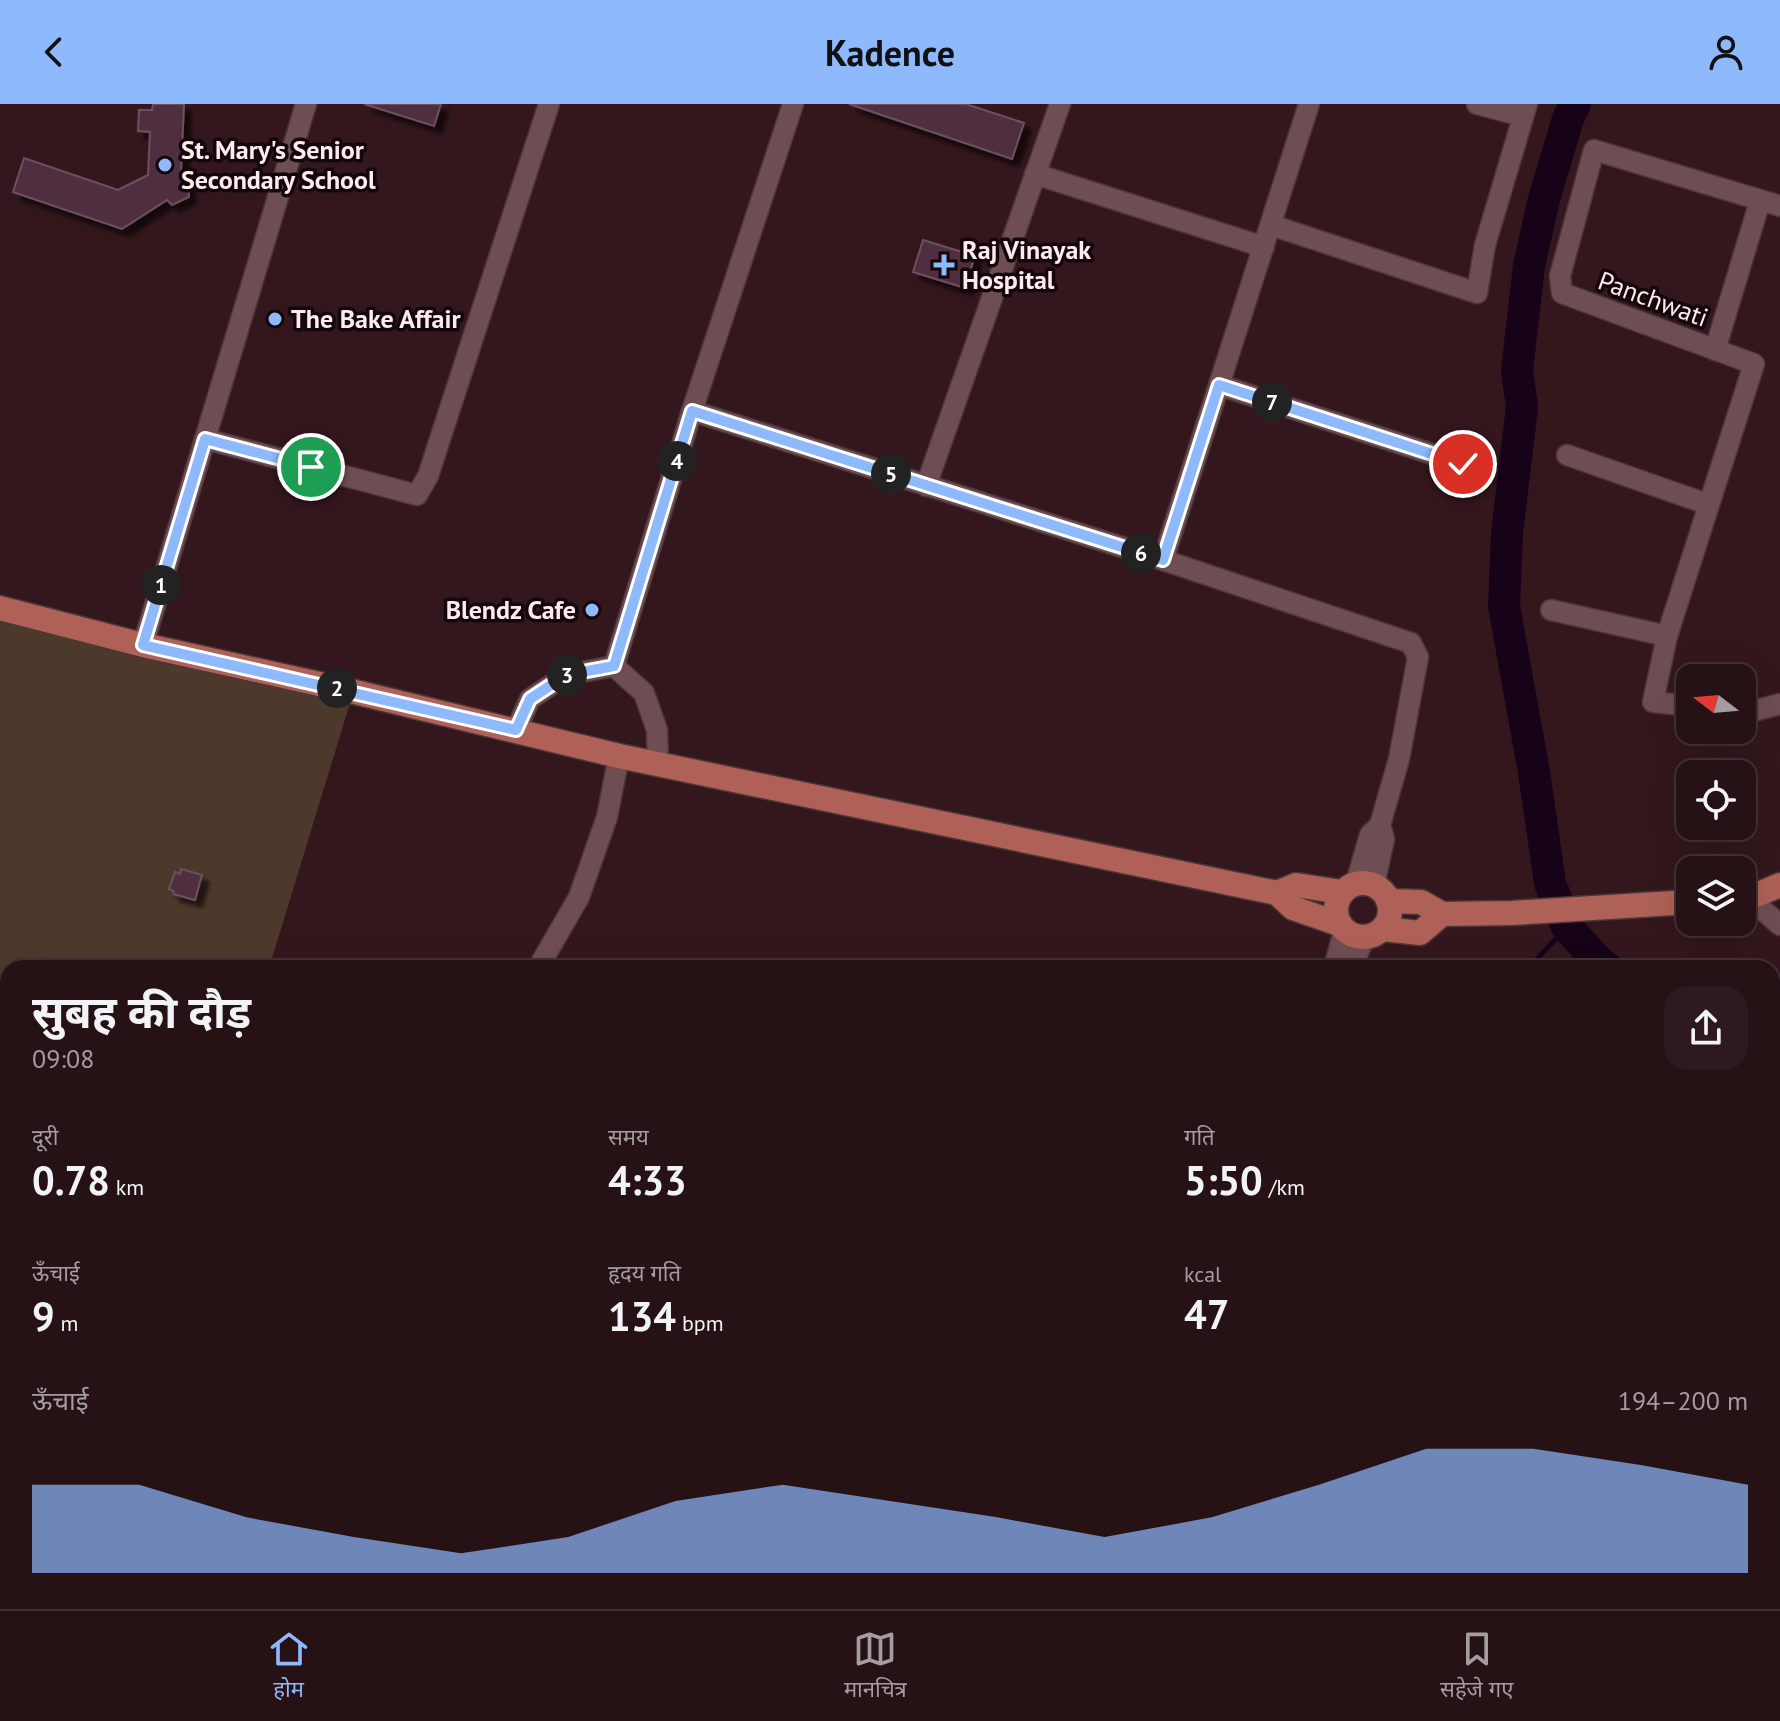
<!DOCTYPE html>
<html lang="hi">
<head>
<meta charset="utf-8">
<style>
	body { margin:0; font-family:"PT Sans","Noto Sans Devanagari",sans-serif; background:#2e1a1e; color:#f1f3f6; height:100vh; display:flex; flex-direction:column; font-size:30px; white-space:nowrap }
	* { box-sizing:border-box; margin:0 }
	p { font-size:26px; color:#a49da0 }
	.icon { flex:none; width:44px; height:44px; fill:none; stroke:currentColor; stroke-width:2; stroke-linecap:round; stroke-linejoin:round }
	.map { position:relative; flex:1; overflow:hidden }
	.details { position:absolute; left:0px; top:856px; width:1780px; height:650px; display:flex; flex-direction:column; background:#261115; border-radius:24px 24px 0 0; box-shadow:0 8px 32px #0002,0 0 0 2px #423134 }
	.details>* { flex:none }
	.needle { width:52px; rotate:286deg }
	.controls { position:absolute; left:1676px; top:560px; display:grid; gap:16px }
	.controls a { display:grid; place-items:center; width:80px; height:80px; border-radius:16px; background:#261115; box-shadow:0 8px 32px #0002,0 0 0 2px #423134; font-size:40px }
	.pin { position:absolute; display:grid; place-items:center; width:68px; height:68px; color:#fff; margin:-34px; border:4px solid #fff; border-radius:50%; box-shadow:0 2px 8px #0007 }
	.km { position:absolute; width:40px; height:40px; margin:-20px; border-radius:50%; background:#222; color:#fff; font-size:22px; line-height:40px; text-align:center }
	.round { display:grid; place-items:center; flex:none; width:84px; height:84px; border-radius:24px; background:#2e1a1e }
	.overview { display:flex; align-items:center; justify-content:space-between; height:136px; padding:0 32px }
	h1 { font-size:44px; font-weight:700; line-height:60px }
	.metrics { display:grid; grid-template-columns:repeat(3,1fr); gap:12px; height:136px; padding:8px 32px }
	.metrics div { display:grid; align-content:center }
	.metrics b { font-size:40px; font-weight:700 }
	.metrics small { font-size:22px; font-weight:400 }
	.metrics p { font-size:22px }
	.chart { height:224px; padding:16px 32px }
	.chart p { display:flex; justify-content:space-between }
	.chart svg { width:100%; height:144px; margin-top:8px; fill:#8eb9fd; opacity:.7 }
	header { display:flex; justify-content:space-between; align-items:center; height:104px; padding:0 32px; background:#8eb9fd; color:#111; font-size:36px; font-weight:700 }
	.menu { display:flex; justify-content:space-around; align-items:center; height:112px; border-top:2px solid #423134; background:#261115; font-size:22px; color:#a49da0 }
	.menu a { display:grid; justify-items:center; gap:4px }
	.menu .active { color:#8eb9fd }
	.map>svg:first-child { display:block }
</style>
</head>
<body>
<header><svg class="icon" aria-label="back" viewBox="0 0 24 24"><path d="M15 5l-7 7 7 7"/></svg>Kadence<svg class="icon" aria-label="person" viewBox="0 0 24 24"><circle cx="12" cy="8" r="4"/><path d="M4 21q1-7 8-7t8 7"/></svg></header>
<div class="map">
<svg width="1780" height="1505" viewBox="0 0 1780 1505">
	<defs>
		<filter id="shadow"><feDropShadow dx="7" dy="7" stdDeviation="2" flood-color="#0009"/></filter>
	</defs>
	<rect width="100%" height="100%" fill="#33171c"/>
	<polygon fill="#4d392c" points="0,517 350,599 269,864 8,864 8,1224 0,1222"/>
	<g fill="none" stroke-linecap="round" stroke-linejoin="round">
		<g stroke="#170318" stroke-width="5">
			<polyline points="1519,864 1535,857 1567,823"/>
			<polyline points="307,1505 312,1498"/>
		</g>
		<g stroke="#170318" stroke-width="32">
			<polyline points="1575,0 1568,15 1544,95 1529,162 1517,266 1522,303 1507,429 1504,502 1534,668 1550,779 1567,823 1600,859 1607,864"/>
			<polyline points="1772,935 1780,942"/>
		</g>
	</g>
	<g fill="#4f2e3f" stroke="#6e505f" stroke-width="2" filter="url(#shadow)">
		<polygon points="153,0 184,0 181,67 188,71 189,93 172,101 167,96 122,125 13,88 24,54 118,86 148,71 150,28 138,27 139,6 152,6"/>
		<polygon points="364,0 441,0 434,22"/>
		<polygon points="849,0 966,0 1024,19 1012,55"/>
		<polygon points="923,136 975,152 965,184 913,168"/>
		<polygon points="181,765 202,771 195,796 173,790 174,787 169,785 175,768 180,770"/>
		<polygon points="0,988 8,990 8,1072 0,1069"/>
	</g>
	<g fill="none" stroke-linecap="round" stroke-linejoin="round">
		<defs>
			<g id="minor">
				<polyline points="1477,0 1522,12"/>
				<polyline points="1035,70 1264,143"/>
				<polyline points="1271,121 1477,189 1485,141 1527,0"/>
				<polyline points="1715,246 1760,97"/>
				<polyline points="1219,281 1463,360"/>
				<polyline points="692,307 1163,456 1411,539 1418,553 1399,655 1380,721 1370,731 1356,779"/>
				<polyline points="205,335 417,391 428,372 549,0"/>
				<polyline points="1567,351 1707,400"/>
				<polyline points="926,382 1060,0"/>
				<polyline points="1163,456 1309,0"/>
				<polyline points="1551,506 1667,532"/>
				<polyline points="143,541 306,0"/>
				<polyline points="614,562 692,307 793,0"/>
				<polyline points="1690,602 1653,598 1667,532 1754,260 1562,189 1560,172 1594,46 1780,102"/>
				<polyline points="1742,605 1757,606 1780,600"/>
				<polyline points="516,626 530,595 566,571 614,562 644,589 657,626 658,660"/>
				<polyline points="1374,781 1384,735 1380,721"/>
				<polyline points="1749,794 1780,821"/>
				<polyline points="538,864 579,793 607,713 619,652"/>
				<polyline points="1334,864 1344,827"/>
				<polyline points="1352,864 1364,834"/>
				<polyline points="1772,1279 1780,1250"/>
				<polyline points="1772,1292 1780,1294"/>
				<polyline points="1772,1415 1780,1417"/>
				<polyline points="1511,1498 1537,1505"/>
				<polyline points="562,1505 568,1498"/>
				<polyline points="1566,1505 1567,1498"/>
				<polyline points="1711,1505 1713,1498"/>
			</g>
			<g id="major">
				<polyline points="0,504 143,541 351,587 619,652 1277,789 1293,804 1339,820"/>
				<circle cx="1363" cy="806" r="27"/>
				<polyline points="1277,789 1296,781 1341,788"/>
				<polyline points="1742,794 1749,794 1780,781"/>
				<polyline points="1388,797 1421,798 1442,810 1512,809 1690,798"/>
				<polyline points="1383,825 1420,829 1442,810"/>
			</g>
		</defs>
		<use href="#minor" stroke="#4b3639" stroke-width="23"/>
		<use href="#major" stroke="#4b3639" stroke-width="27"/>
		<use href="#minor" stroke="#6f4e53" stroke-width="20"/>
		<use href="#major" stroke="#af6157" stroke-width="24"/>
	</g>
	<g fill="none" stroke-linecap="round" stroke-linejoin="round">
		<defs>
			<polyline id="route" points="311,363 205,335 143,541 516,626 530,595 566,571 614,562 692,307 1163,456 1219,281 1463,360"/>
		</defs>
		<use href="#route" stroke="#fff" stroke-width="16"/>
		<use href="#route" stroke="#8eb9fd" stroke-width="10"/>
	</g>
	<g fill="#8eb9fd" stroke="#130709" stroke-width="3">
		<circle cx="165" cy="61" r="8"/>
		<path d="M940 149h8v8h8v8h-8v8h-8v-8h-8v-8h8z"/>
		<circle cx="275" cy="215" r="8"/>
		<circle cx="592" cy="506" r="8"/>
	</g>
	<g text-anchor="middle" stroke-width="7" stroke-linejoin="round" paint-order="stroke">
		<g font-size="26" font-weight="bold" fill="#fee9ec" stroke="#130709" text-anchor="start">
			<text x="181" y="55">St. Mary's Senior<tspan x="181" dy="30">Secondary School</tspan></text>
			<text x="962" y="155">Raj Vinayak<tspan x="962" dy="30">Hospital</tspan></text>
			<text x="291" y="224">The Bake Affair</text>
			<text x="576" y="515" text-anchor="end">Blendz Cafe</text>
		</g>
		<g font-size="26" fill="#fee9ec" stroke="#130709">
			<text transform="translate(1653 195) rotate(20)" y="9">Panchwati</text>
		</g>
	</g>
</svg>
<div class="controls">
<a><svg class="needle" viewBox="-14 -14 28 28"><path d="M0-13l5 13h-10z" fill="#e53935"/><path d="M0 13l5-13h-10z" fill="#a49da0"/></svg></a>
<a><svg class="icon" aria-label="locate" viewBox="0 0 24 24"><circle cx="12" cy="12" r="6"/><path d="M12 2v4M12 18v4M2 12h4M18 12h4"/></svg></a>
<a><svg class="icon" aria-label="layers" viewBox="0 0 24 24"><path d="M12 4l9 5-9 5-9-5zM3 14l9 5 9-5"/></svg></a>
</div>
<div class="pin" style="left:311px;top:363px;background:#1e9e55"><svg class="icon" aria-label="arrive" viewBox="0 0 24 24"><path d="M6 21V4h12l-3 4 3 4H6"/></svg></div>
<div class="pin" style="left:1463px;top:360px;background:#d93025"><svg class="icon" aria-label="check" viewBox="0 0 24 24"><path d="M5 12l5 5 9-10"/></svg></div>
<b class="km" style="left:161px;top:481px">1</b>
<b class="km" style="left:337px;top:584px">2</b>
<b class="km" style="left:567px;top:571px">3</b>
<b class="km" style="left:677px;top:357px">4</b>
<b class="km" style="left:891px;top:370px">5</b>
<b class="km" style="left:1141px;top:449px">6</b>
<b class="km" style="left:1272px;top:298px">7</b>
<section class="details">
<div class="overview"><div><h1>सुबह की दौड़</h1><p>09:08</p></div><a class="round"><svg class="icon" aria-label="share" viewBox="0 0 24 24"><path d="M12 15V3M7 8l5-5 5 5M5 13v7h14v-7"/></svg></a></div>
<div class="metrics">
<div><p>दूरी</p><b>0.78<small> km</small></b></div>
<div><p>समय</p><b>4:33</b></div>
<div><p>गति</p><b>5:50<small> /km</small></b></div>
</div>
<div class="metrics">
<div><p>ऊँचाई</p><b>9<small> m</small></b></div>
<div><p>हृदय गति</p><b>134<small> bpm</small></b></div>
<div><p>kcal</p><b>47</b></div>
</div>
<div class="chart"><p><span>ऊँचाई</span>194–200 m</p>
<svg viewBox="0 0 160 44" preserveAspectRatio="none"><path d="M0 44V17L10 17L20 27L30 33L40 38L50 33L60 22L70 17L80 22L90 27L100 33L110 27L120 17L130 6L140 6L150 11L160 17V44z"/></svg>
</div>
</section>
</div>
<nav class="menu">
<a class="active"><svg class="icon" aria-label="home" viewBox="0 0 24 24"><path d="M3 11l9-7 9 7M6 9v11h12V9"/></svg>होम</a>
<a><svg class="icon" aria-label="map" viewBox="0 0 24 24"><path d="M3 6l6-2 6 2 6-2v14l-6 2-6-2-6 2zM9 4v14M15 6v14"/></svg>मानचित्र</a>
<a><svg class="icon" aria-label="saved" viewBox="0 0 24 24"><path d="M7 4h10v16l-5-4-5 4z"/></svg>सहेजे गए</a>
</nav>
</body>
</html>
